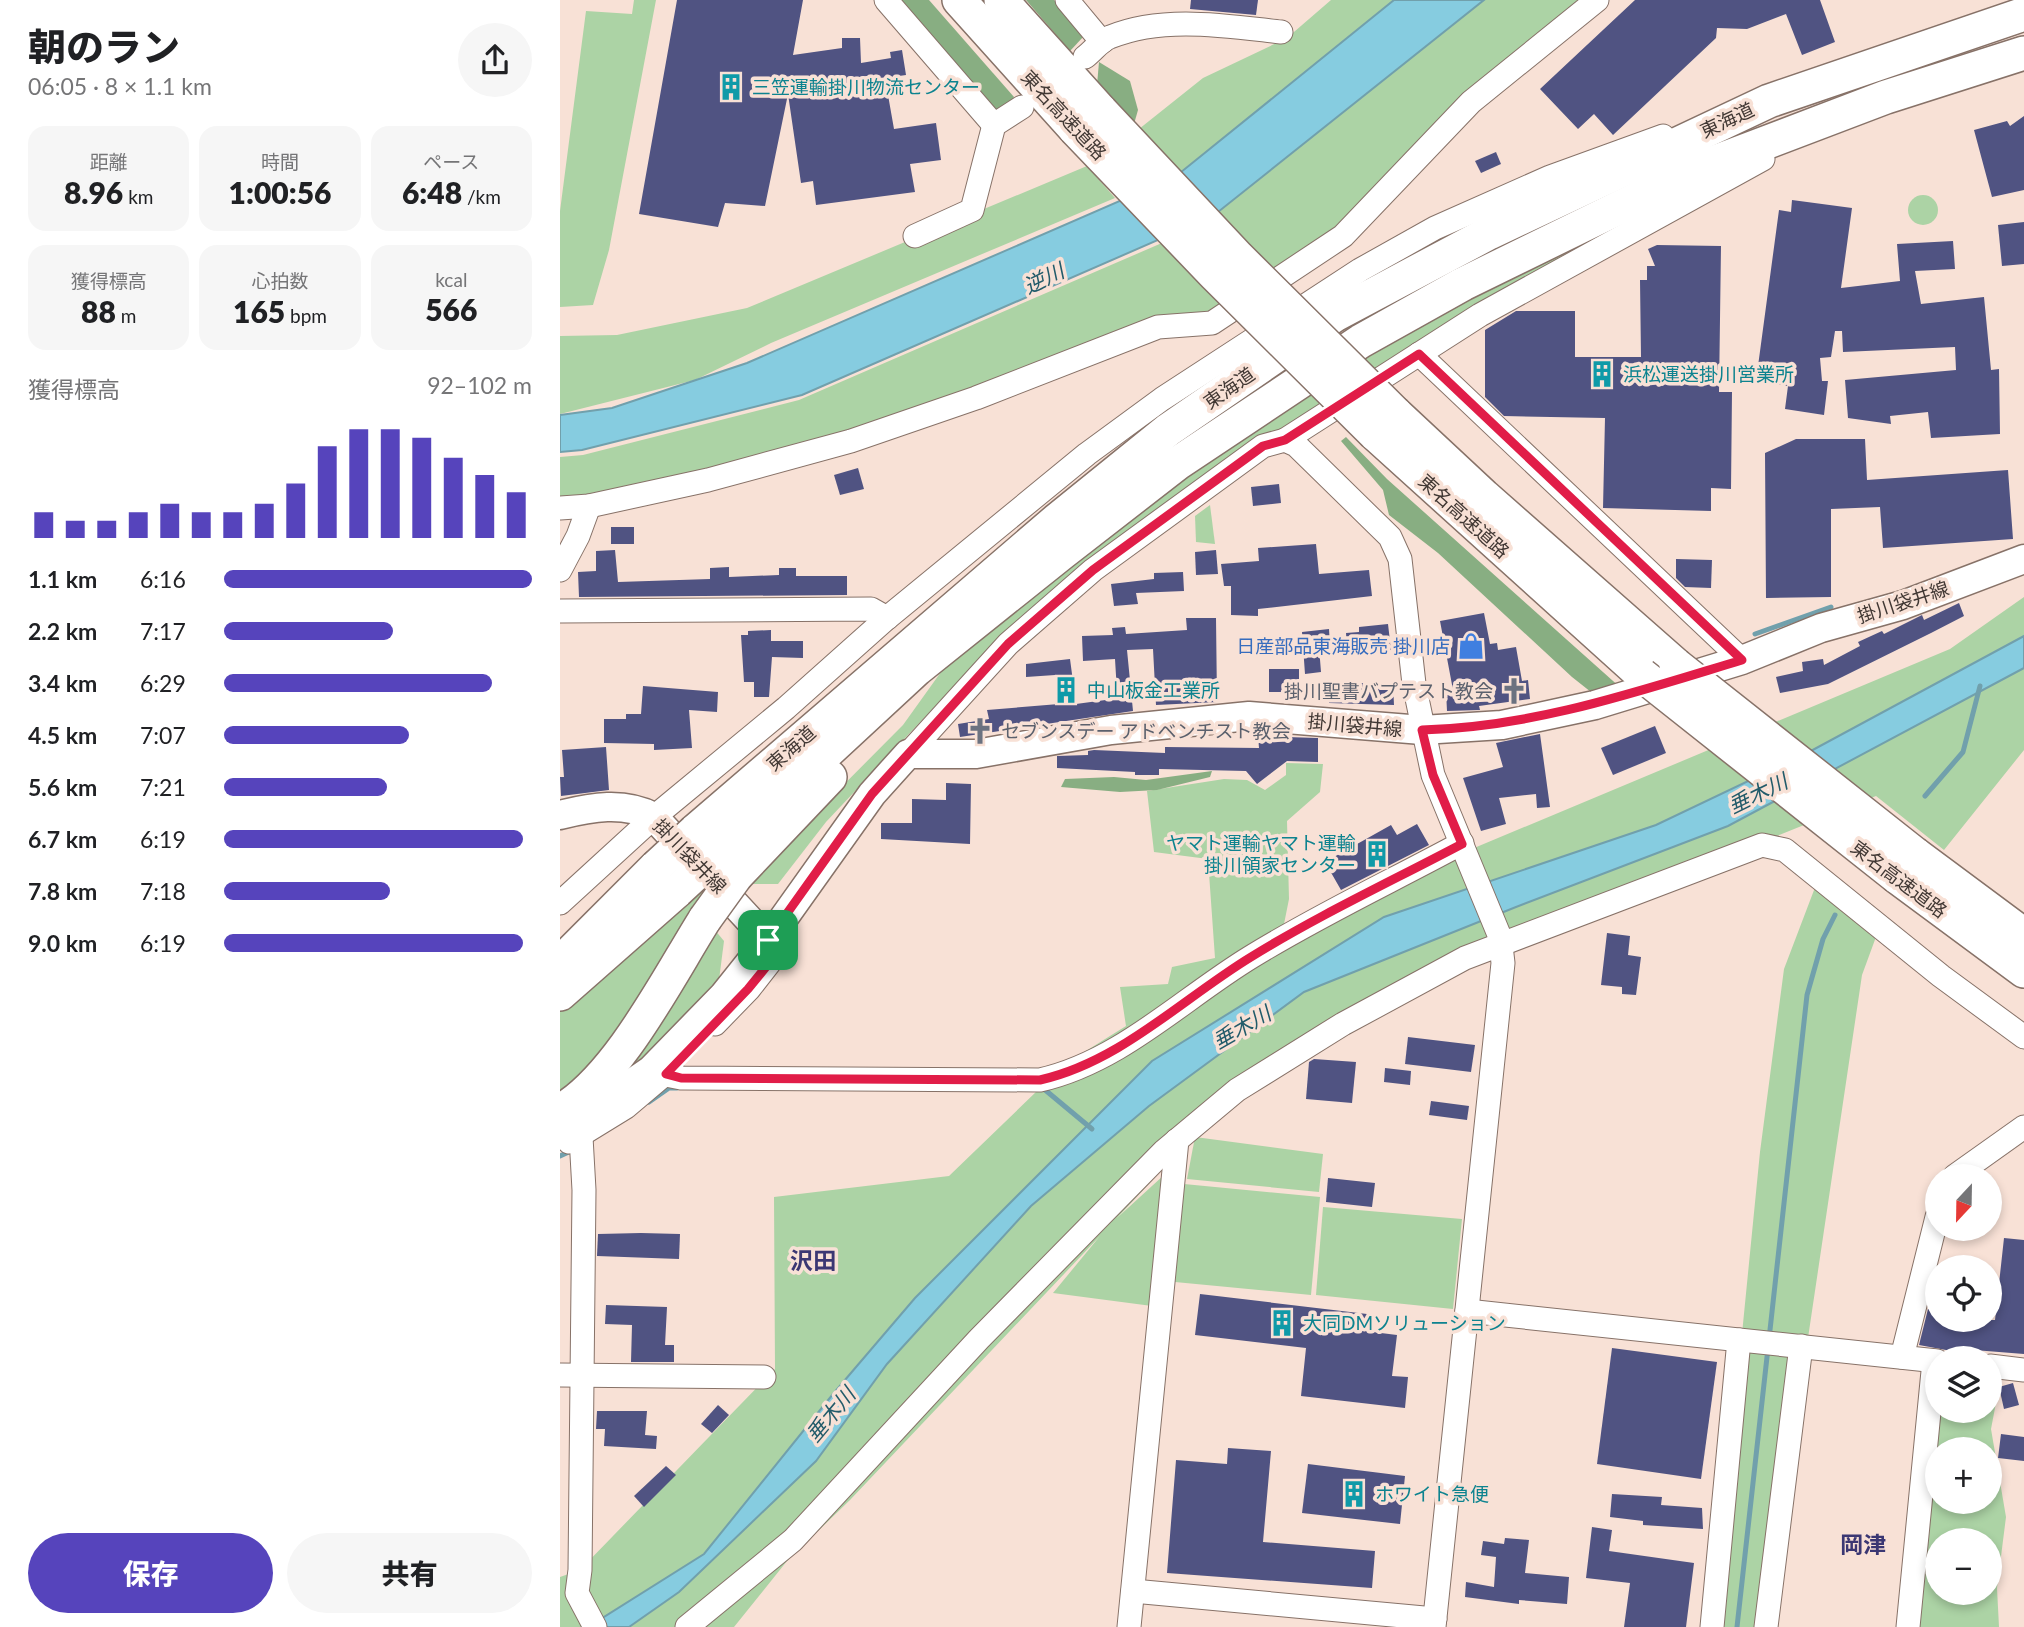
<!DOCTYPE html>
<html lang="ja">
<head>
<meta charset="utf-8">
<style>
	body { margin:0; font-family:Lato,"Noto Sans JP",sans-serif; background:#f6f6f6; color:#202124; height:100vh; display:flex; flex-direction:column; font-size:26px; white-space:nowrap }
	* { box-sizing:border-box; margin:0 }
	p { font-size:23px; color:#757577 }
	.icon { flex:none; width:38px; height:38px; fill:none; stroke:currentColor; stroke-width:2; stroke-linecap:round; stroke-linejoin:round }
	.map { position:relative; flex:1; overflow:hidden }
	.drawer { display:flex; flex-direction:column; background:#fff; width:560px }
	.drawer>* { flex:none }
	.needle { width:46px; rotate:202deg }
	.fabs { position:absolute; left:1365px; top:1164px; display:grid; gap:14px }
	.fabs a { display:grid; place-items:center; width:77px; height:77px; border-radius:50%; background:#fff; box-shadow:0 4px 10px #0003; font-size:35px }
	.pin { position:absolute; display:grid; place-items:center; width:60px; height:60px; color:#fff; margin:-30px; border-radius:14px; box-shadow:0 4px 10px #0006 }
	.round { display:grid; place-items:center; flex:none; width:74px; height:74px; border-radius:37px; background:#f6f6f6 }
	.overview { display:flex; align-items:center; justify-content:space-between; height:119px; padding:0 28px }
	h1 { font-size:38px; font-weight:800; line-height:52px }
	.metrics { display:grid; grid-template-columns:repeat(3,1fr); gap:10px; height:119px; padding:7px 28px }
	.metrics div { display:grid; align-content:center; border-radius:18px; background:#f6f6f6; text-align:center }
	.metrics b { font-size:30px; font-weight:800 }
	.metrics small { font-size:19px; font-weight:400 }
	.metrics p { font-size:19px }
	.chart { height:196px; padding:14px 28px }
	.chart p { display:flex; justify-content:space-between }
	.chart svg { width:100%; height:126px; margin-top:7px; stroke:#5644bc; stroke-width:6 }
	.action { display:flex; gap:14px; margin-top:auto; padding:14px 28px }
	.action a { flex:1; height:80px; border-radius:42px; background:#5644bc; color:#fff; font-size:28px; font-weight:800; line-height:80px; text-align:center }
	.action a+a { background:#f6f6f6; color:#202124 }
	ul { padding:0 28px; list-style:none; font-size:23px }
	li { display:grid; grid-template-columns:112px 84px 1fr; align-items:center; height:52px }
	li i { height:18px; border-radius:9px; background:#5644bc }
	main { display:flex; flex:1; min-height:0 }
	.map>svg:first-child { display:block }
</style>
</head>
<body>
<main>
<section class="drawer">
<div class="overview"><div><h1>朝のラン</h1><p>06:05 · 8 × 1.1 km</p></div><a class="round"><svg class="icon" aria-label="share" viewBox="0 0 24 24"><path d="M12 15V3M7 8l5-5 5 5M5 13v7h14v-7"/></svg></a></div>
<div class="metrics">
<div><p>距離</p><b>8.96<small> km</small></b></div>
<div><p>時間</p><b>1:00:56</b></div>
<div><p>ペース</p><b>6:48<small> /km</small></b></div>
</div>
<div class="metrics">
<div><p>獲得標高</p><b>88<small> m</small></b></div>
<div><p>心拍数</p><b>165<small> bpm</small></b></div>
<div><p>kcal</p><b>566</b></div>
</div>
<div class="chart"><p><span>獲得標高</span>92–102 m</p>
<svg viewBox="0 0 160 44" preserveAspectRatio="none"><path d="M5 44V35M15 44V38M25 44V38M35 44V35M45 44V32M55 44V35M65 44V35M75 44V32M85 44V25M95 44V12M105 44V6M115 44V6M125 44V9M135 44V16M145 44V22M155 44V28"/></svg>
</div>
<ul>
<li><b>1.1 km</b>6:16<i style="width:100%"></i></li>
<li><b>2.2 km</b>7:17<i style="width:55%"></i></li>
<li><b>3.4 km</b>6:29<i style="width:87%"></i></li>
<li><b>4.5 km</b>7:07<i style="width:60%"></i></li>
<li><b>5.6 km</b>7:21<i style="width:53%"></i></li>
<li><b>6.7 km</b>6:19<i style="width:97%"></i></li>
<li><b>7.8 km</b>7:18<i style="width:54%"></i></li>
<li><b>9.0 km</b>6:19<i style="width:97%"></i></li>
</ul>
<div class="action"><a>保存</a><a>共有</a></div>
</section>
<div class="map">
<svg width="1464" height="1627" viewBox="0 0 1464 1627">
	<rect width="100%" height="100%" fill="#f8e1d6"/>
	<g fill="#acd3a5" fill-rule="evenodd">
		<polygon points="74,0 96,0 49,250 33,305 0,307 0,211 26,11 72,14"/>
		<polygon points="771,0 1025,0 782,237 648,318 291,441 29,506 9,519 0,520 0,457 23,455 239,400 662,217 579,129 643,78 727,38"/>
		<polygon points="1174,164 728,432 396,684 266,822 218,884 185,884 343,725 391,658 506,560 815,344"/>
		<polygon points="527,166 555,198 211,343 135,380 0,414 0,336 57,335 187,308"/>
		<circle cx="1363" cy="210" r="15"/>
		<polygon points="650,505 655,544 636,542 635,516"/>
		<polygon points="1464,597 1464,750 1384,850 1316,796 1076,893 843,992 677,1090 557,1218 604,1175 592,1306 493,1293 540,1236 290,1500 227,1561 174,1627 0,1627 0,1577 20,1570 215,1369 214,1197 389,1176 505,1064 566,1026 560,987 608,984 612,967 655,958 648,859 594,852 587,791 664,779 687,780 705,790 726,775 726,763 763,764 760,792 727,821 729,899 721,939 821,887 1390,649"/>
		<polygon points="268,773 67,1022 0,1101 0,1009"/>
		<polygon points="1259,877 1320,926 1302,975 1205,1627 1153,1627 1200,1152 1224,969"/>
		<polygon points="154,929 164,941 159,980 91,1059 56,1079"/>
		<polygon points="635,1137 763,1154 759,1192 627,1179"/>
		<polygon points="624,1184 760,1197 751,1295 615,1282"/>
		<polygon points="763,1207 902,1219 893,1309 756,1295"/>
		<path d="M1430,1385L1439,1387L1431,1429L1446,1517L1437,1588L1439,1627H1350L1377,1410H1430ZM1377,1449H1430V1502H1377ZM1377,1540H1430V1592H1377Z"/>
	</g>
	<g fill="#88ae82">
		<polygon points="337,0 369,0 454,97 448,110 433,112"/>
		<polygon points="466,0 494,0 524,36 510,51"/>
		<polygon points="539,62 570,81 578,110 574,124 537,85"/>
		<polygon points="786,437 827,479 1062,689 1036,696 1012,677 878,553 829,515 823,490 781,441"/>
		<polygon points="652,771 650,777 597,790 560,792 501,787 505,779 554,777 586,780"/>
	</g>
	<g fill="#86cce0" stroke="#71a0ac" stroke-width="2">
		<polygon points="834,0 924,0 653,216 242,395 22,450 0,452 0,415 52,408 187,363 615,177"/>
		<polygon points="1464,636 1464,668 1168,826 956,907 744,992 589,1106 471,1206 327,1364 256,1461 119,1592 69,1627 28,1627 144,1554 273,1394 355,1298 592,1061 824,917 1096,825 1249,752"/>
	</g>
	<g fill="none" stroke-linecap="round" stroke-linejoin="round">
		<g stroke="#71a0ac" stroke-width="5">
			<polyline points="1195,634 1271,607"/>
			<polyline points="1365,796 1403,752 1420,686"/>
			<polyline points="484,1089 532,1129"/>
			<polyline points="89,1102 109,1088 117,1088"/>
			<polyline points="0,1156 13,1150"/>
			<polyline points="1209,1339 1247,995 1263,939 1275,915"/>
			<polyline points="1177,1627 1208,1348"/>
		</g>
	</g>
	<g fill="#505382">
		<polygon points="117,0 243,0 233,55 282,48 282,38 300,38 301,63 331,58 330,52 342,50 346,75 325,78 334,129 376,123 381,160 350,164 355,192 256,205 253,181 241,183 228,94 205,206 165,203 158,227 79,214"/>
		<polygon points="631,0 698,0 696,15 630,9"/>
		<polygon points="1075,0 1260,0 1275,42 1242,55 1226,14 1187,29 1157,28 1156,38 1053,135 1034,114 1018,129 980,89"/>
		<polygon points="1464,116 1464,190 1432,197 1414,130 1447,121 1450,126"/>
		<polygon points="936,152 941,164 921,173 915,161"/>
		<polygon points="1232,200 1292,208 1281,288 1340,281 1337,244 1393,241 1395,269 1355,271 1361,304 1424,297 1431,370 1439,369 1440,434 1371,438 1368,412 1330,416 1331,424 1288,418 1285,380 1396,370 1395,347 1283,352 1282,331 1275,331 1271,357 1260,358 1262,381 1268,381 1264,415 1225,409 1228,386 1196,381 1219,210 1231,212"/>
		<polygon points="1464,222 1464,264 1442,266 1438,225"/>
		<polygon points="1097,245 1161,246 1159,392 1172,392 1171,489 1151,488 1151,511 1043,508 1045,418 944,416 925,397 925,330 956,311 1015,311 1015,357 1081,357 1080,280 1087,280 1087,266 1095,266 1088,249"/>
		<polygon points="1236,439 1305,439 1307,480 1448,470 1453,539 1323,548 1320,507 1271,509 1271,597 1206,598 1205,453"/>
		<polygon points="298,468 304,489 280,495 274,475"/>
		<polygon points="719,484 721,503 693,506 691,487"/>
		<rect x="51" y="527" width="23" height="17"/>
		<polygon points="756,544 759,574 809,570 812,596 698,609 698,616 671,615 671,586 664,586 661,564 699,561 698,548"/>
		<polygon points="55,550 58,582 150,579 150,568 169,567 169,577 219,575 219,568 236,568 236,576 287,576 287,595 19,597 18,572 36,571 36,551"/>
		<polygon points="656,550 658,574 636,575 635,552"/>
		<polygon points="1116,559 1152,560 1151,588 1125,587 1116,578"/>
		<polygon points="623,572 624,591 576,593 578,604 554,606 551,584 594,579 594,573"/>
		<polygon points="1399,603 1404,616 1371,633 1268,684 1220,693 1216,677 1243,671 1242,662 1263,659 1264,665 1300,646 1298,642 1322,631 1324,634 1362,615 1364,620"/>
		<polygon points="924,613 930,644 937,643 938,650 956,647 962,681 968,680 970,699 919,706 920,710 887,711 886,691 893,690 880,621"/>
		<polygon points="626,618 656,618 657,702 596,705 593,649 567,650 573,711 400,737 398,724 429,719 427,710 499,704 495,675 466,677 466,664 510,659 516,704 553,699 552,692 557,692 555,659 523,661 522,636 553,635 552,628 565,627 566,634 627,630"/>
		<polygon points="828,624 831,650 802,653 801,645 787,647 786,633 799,632 799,627"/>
		<polygon points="769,629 770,646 759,647 761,672 745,674 742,632"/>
		<polygon points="211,630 211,641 243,641 243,658 212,657 209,697 194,697 194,682 184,682 181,635 188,635 188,631"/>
		<rect x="709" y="669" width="30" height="23"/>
		<polygon points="769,682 833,684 834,705 769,703"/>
		<polygon points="83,686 158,692 157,712 129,710 132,748 94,750 94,744 44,743 44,719 66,719 66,714 81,714"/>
		<polygon points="1095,726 1106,753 1053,775 1041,748"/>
		<polygon points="980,734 990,807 977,808 976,794 939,798 946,824 921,831 903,778 943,767 936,743"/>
		<polygon points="698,736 758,738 758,762 727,761 697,784 686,771 599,769 599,775 575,775 575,772 497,768 497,756 528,755 528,751 534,750 605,753 605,747 699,748"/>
		<polygon points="46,747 49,790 1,796 0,777 4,777 2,750"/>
		<polygon points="386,783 411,784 410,844 321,839 321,823 352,823 352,799 386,800"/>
		<polygon points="857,824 869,845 781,890 765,862 831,825 837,835"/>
		<polygon points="1047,933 1070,936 1068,955 1081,957 1076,995 1062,994 1062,987 1041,985"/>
		<polygon points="848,1037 915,1045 911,1072 845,1064"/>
		<polygon points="754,1059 796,1062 792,1103 746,1099 749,1062"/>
		<polygon points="825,1068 851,1071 850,1085 824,1082"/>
		<polygon points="871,1101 909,1106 907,1120 869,1115"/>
		<polygon points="768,1178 815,1183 812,1207 766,1202"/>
		<polygon points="81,1233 120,1234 119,1259 37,1256 38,1234"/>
		<polygon points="1444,1238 1464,1240 1464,1354 1414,1350 1413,1355 1359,1345 1375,1281 1377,1320 1435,1320"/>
		<polygon points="640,1294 807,1314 805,1331 837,1335 832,1376 848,1377 845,1408 741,1396 746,1348 635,1335"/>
		<polygon points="46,1305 107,1307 105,1345 114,1345 114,1362 71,1362 72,1325 45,1324"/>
		<polygon points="1052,1348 1157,1362 1141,1479 1037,1464"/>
		<polygon points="1453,1383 1459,1405 1444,1409 1439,1387"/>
		<polygon points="158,1405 169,1415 152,1433 141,1424"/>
		<polygon points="37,1411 87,1411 85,1435 97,1436 96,1449 44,1446 45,1429 36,1429"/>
		<polygon points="1441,1434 1464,1437 1464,1461 1438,1458"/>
		<polygon points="668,1448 711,1451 703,1542 815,1551 812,1588 607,1573 616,1460 667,1464"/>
		<polygon points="748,1464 845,1476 840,1524 742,1513"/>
		<polygon points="106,1466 116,1475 84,1507 74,1496"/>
		<polygon points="1052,1494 1102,1497 1101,1505 1142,1508 1143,1529 1083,1525 1083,1521 1050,1517"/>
		<polygon points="1032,1527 1052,1530 1049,1551 1134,1563 1126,1627 1064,1627 1070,1583 1026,1578"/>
		<polygon points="945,1538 969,1540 965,1573 1009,1577 1007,1604 959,1600 959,1604 905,1597 906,1582 934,1587 936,1557 921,1555 923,1541 944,1544"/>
	</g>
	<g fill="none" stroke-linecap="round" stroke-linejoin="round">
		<defs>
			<g id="minor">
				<polyline points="326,0 434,125"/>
				<polyline points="507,0 542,42"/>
				<path d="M525,57C533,51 541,40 550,37C603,15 667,26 721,32"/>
				<polyline points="355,236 412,210 434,125 462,107"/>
				<polyline points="859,354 1182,660"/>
				<polyline points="725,440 920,315 1203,159"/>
				<polyline points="0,508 29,506 148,480 291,441 416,398 598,327 652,323 783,236 911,102 1037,0"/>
				<polyline points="0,570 18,536 29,506"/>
				<polyline points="0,611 311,609 327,618"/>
				<polyline points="348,754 448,644 533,570 703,446 725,440 736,445 830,537 840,559 854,684 873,775 940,937 943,963 874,1627"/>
				<polyline points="0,903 94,817 226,708 327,618 527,454 602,399 800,270 875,228 990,177 1103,136"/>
				<polyline points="155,1024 189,989 214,957 208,940"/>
				<path d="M106,1075L121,1078L480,1080C560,1062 622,999 691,957C759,915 832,881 902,843"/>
				<polyline points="21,1137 24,1190 20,1570 17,1593 35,1627"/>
				<polyline points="9,1142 66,1107 112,1068"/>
				<polyline points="1395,1176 1464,1127"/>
				<polyline points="907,1311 1377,1361"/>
				<polyline points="1342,1357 1377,1217"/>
				<polyline points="1430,1366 1464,1370"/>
				<polyline points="0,1375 204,1377"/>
				<polyline points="573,1591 875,1619"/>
				<polyline points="127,1627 233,1540 419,1339 604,1151 677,1090 783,1024 905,958 1202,845 1225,850 1381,976 1464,1037"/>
				<polyline points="569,1627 617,1140"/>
				<polyline points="1152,1627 1179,1340"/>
				<polyline points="1206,1627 1241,1346"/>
				<polyline points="1348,1627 1374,1361"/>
			</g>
			<g id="major">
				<path d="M0,815C31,807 64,801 94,817L208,940"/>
				<polyline points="0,1133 91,1070 164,995 208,940 312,794 348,754 416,754 551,730 689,716 862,730 942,725 1035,705 1182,660 1261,628 1343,605 1464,559"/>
			</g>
			<g id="highway">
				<polyline points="399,0 515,129"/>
				<polyline points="441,0 541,111"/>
				<polyline points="835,413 924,496 1116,665"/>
				<polyline points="815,434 1082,675"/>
				<polyline points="135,831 498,519 608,430 775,315 929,233 1209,101 1464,14"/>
				<polyline points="157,854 357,669 502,553 618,463 801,341 903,284 1142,167 1326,97 1464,53"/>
				<polyline points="1355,854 1464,935"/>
				<polyline points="176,876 270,777"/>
				<polyline points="1337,877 1464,971"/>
				<polyline points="0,963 96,867"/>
				<polyline points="0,994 117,891"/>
				<path d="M0,1111C58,1078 109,976 145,919"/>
			</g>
		</defs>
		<use href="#minor" stroke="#877268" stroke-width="25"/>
		<use href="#major" stroke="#877268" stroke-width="31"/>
		<use href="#highway" stroke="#877268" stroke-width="36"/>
		<use href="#minor" stroke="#fff" stroke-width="23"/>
		<use href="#major" stroke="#fff" stroke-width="28"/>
		<use href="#highway" stroke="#fff" stroke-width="33"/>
		<defs>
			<g id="highway-bridge">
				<polyline points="541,111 678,257 835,413"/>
				<polyline points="515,129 655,275 815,434"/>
				<polyline points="1116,665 1355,854"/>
				<polyline points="1082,675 1337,877"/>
				<polyline points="96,867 135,831"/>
				<polyline points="117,891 157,854"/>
				<polyline points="145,919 176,876"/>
			</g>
		</defs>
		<use href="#highway-bridge" stroke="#877268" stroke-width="36" stroke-linecap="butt"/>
		<use href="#highway-bridge" stroke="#fff" stroke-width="33"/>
	</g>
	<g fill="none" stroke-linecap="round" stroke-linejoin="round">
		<defs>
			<path id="route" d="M859,354L1182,660C1076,692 974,727 862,730L873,775L902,844C832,881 759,915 691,957C622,999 560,1062 480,1080L121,1078L106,1074L188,989L214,957L208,940L312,794L448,644L533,570L703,446L725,440Z"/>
		</defs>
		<use href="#route" stroke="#fff" stroke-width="14"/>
		<use href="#route" stroke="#e11d48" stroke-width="9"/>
	</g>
	<defs>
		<symbol id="building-bare" viewBox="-9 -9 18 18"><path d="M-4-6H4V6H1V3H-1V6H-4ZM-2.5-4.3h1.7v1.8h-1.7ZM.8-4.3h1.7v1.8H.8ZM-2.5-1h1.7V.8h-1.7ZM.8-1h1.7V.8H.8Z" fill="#0f9aa8" stroke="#f8e1d6" stroke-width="2.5" paint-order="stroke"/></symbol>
		<symbol id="shop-bare" viewBox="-9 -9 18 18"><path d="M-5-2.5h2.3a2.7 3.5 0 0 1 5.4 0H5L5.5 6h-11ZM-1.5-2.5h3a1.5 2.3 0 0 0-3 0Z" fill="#3f7fe0" stroke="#f8e1d6" stroke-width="2.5" paint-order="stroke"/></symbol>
		<symbol id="church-bare" viewBox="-9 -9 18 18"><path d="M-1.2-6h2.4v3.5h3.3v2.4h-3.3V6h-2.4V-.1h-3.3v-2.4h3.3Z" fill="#6b7280" stroke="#f8e1d6" stroke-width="2.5" paint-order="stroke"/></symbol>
	</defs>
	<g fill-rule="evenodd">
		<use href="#building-bare" x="152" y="68" width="38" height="38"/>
		<use href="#building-bare" x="1023" y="355" width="38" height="38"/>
		<use href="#shop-bare" x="892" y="627" width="38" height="38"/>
		<use href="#building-bare" x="487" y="671" width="38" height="38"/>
		<use href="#church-bare" x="935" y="672" width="38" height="38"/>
		<use href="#church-bare" x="401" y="712" width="38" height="38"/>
		<use href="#building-bare" x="798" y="835" width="38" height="38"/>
		<use href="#building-bare" x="703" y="1304" width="38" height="38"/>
		<use href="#building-bare" x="775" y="1475" width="38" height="38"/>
	</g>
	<g text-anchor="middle" stroke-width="7" stroke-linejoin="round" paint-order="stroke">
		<g font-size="19" fill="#0d838f" stroke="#f8e1d6" text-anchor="start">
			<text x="192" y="94">三笠運輸掛川物流センター</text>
			<text x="1063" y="381">浜松運送掛川営業所</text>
			<text x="527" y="697">中山板金工業所</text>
			<text x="796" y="850" text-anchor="end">ヤマト運輸ヤマト運輸<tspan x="796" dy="22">掛川領家センター</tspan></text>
			<text x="743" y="1330">大同DMソリューション</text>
			<text x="815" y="1501">ホワイト急便</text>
		</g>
		<g font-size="19" fill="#413834" stroke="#f8e1d6">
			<text transform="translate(504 115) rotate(47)" y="7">東名高速道路</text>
			<text transform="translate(1167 120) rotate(-25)" y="7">東海道</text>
			<text transform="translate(669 388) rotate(-35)" y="7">東海道</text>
			<text transform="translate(904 516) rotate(42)" y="7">東名高速道路</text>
			<text transform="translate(1343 602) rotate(-18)" y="7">掛川袋井線</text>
			<text transform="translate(795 725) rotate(5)" y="7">掛川袋井線</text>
			<text transform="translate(231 748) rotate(-41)" y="7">東海道</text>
			<text transform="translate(130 856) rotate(46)" y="7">掛川袋井線</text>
			<text transform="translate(1339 879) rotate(37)" y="7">東名高速道路</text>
		</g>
		<g font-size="19" fill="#366cbe" stroke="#f8e1d6" text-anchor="end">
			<text x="890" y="653">日産部品東海販売 掛川店</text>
		</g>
		<g font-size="19" fill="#5b616d" stroke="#f8e1d6" text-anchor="end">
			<text x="933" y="698">掛川聖書バプテスト教会</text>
			<text x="441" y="738" text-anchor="start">セブンスデー アドベンチスト教会</text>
		</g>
		<g font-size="21" font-style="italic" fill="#225b6a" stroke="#f8e1d6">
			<text transform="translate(484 279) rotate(-26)" y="7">逆川</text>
			<text transform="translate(1198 794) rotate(-26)" y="7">垂木川</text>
			<text transform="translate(682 1028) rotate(-30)" y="7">垂木川</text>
			<text transform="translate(271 1415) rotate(-50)" y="7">垂木川</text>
		</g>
		<g font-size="23" font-weight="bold" fill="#3b3773" stroke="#f8e1d6">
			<text x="253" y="1269">沢田</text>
			<text x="1303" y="1553">岡津</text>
		</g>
	</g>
</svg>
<div class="fabs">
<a><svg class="needle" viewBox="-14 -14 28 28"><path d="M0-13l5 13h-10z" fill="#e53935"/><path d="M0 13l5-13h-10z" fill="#757577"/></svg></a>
<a><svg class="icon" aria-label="locate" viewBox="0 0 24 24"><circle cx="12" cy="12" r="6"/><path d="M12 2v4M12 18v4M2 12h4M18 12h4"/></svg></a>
<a><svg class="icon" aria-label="layers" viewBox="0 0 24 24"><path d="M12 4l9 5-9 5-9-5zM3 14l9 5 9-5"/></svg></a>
<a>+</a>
<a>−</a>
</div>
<div class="pin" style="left:208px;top:940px;background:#1e9e55"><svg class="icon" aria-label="arrive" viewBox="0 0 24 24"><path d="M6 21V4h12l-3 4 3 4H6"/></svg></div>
</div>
</main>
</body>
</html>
